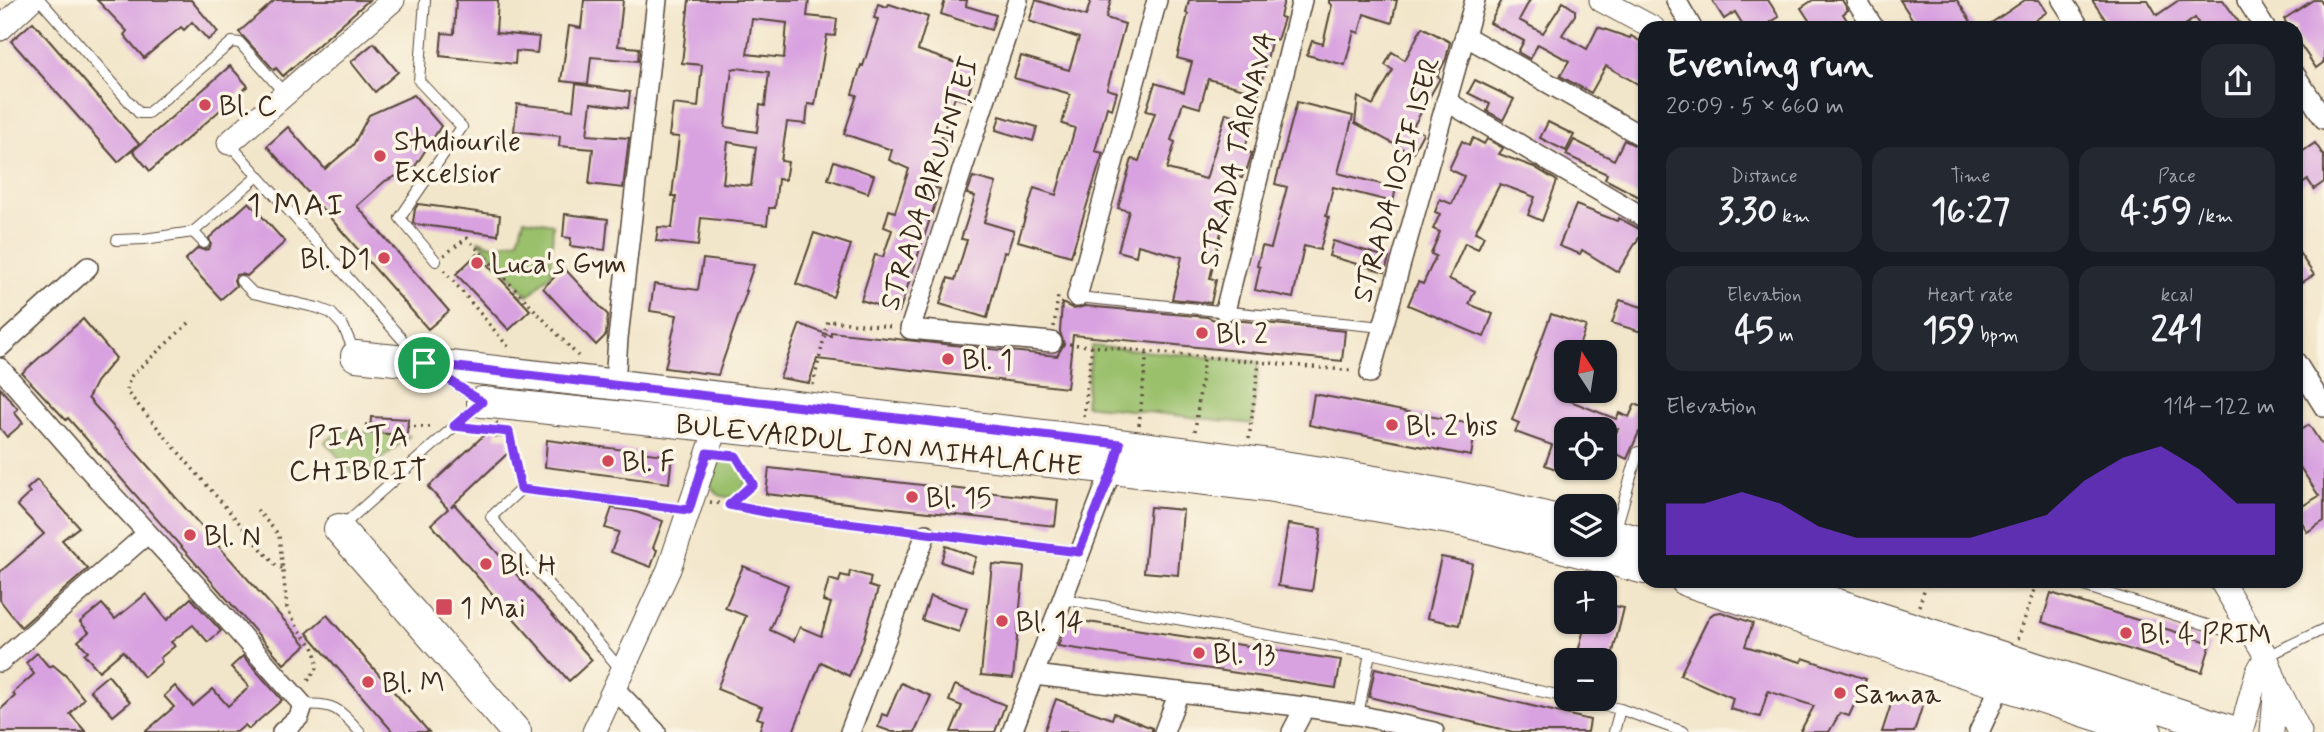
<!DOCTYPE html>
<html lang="en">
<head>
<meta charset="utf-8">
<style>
	body { margin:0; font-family:Mynerve,sans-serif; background:#242831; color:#f1f3f6; height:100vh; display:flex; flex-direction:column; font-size:26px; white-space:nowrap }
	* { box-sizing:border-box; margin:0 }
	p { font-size:23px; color:#9ea1a6 }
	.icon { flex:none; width:38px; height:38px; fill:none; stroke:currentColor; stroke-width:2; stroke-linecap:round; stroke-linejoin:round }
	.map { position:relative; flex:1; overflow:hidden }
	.sheet { position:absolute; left:1638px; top:21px; width:665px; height:567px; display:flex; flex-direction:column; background:#171b24; border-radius:21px; box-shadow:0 2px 5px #0004 }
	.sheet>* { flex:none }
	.needle { width:46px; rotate:348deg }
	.controls { position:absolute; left:1554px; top:340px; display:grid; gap:14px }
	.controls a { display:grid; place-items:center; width:63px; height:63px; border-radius:14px; background:#171b24; box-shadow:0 2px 5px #0004; font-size:35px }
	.pin { position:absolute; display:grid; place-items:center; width:60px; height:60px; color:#fff; margin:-30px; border:4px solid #fff; border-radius:50%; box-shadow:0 2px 7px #0007 }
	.round { display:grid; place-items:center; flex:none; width:74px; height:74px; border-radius:21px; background:#242831 }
	.head { display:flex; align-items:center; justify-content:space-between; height:119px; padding:0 28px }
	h1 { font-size:38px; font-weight:700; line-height:52px }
	.metrics { display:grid; grid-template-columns:repeat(3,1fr); gap:10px; height:119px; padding:7px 28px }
	.metrics div { display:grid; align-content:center; border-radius:18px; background:#242831; text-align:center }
	.metrics b { font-size:35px; font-weight:700 }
	.metrics small { font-size:19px; font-weight:400 }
	.metrics p { font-size:19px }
	.chart { height:196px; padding:14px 28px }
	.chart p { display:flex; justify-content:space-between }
	.chart svg { width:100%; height:126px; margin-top:7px; fill:#7c3aed; opacity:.7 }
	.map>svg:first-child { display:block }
</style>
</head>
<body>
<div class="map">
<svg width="2324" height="732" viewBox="0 0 2324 732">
	<rect width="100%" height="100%" fill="#fcf5e5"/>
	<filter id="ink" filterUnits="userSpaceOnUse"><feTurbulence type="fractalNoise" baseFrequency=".0143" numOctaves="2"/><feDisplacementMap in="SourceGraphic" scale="14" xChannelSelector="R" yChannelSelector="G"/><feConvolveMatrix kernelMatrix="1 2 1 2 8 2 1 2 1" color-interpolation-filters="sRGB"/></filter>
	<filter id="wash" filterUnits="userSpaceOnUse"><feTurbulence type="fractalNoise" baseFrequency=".00686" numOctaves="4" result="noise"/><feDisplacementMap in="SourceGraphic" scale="28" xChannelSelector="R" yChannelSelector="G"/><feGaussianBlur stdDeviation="1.57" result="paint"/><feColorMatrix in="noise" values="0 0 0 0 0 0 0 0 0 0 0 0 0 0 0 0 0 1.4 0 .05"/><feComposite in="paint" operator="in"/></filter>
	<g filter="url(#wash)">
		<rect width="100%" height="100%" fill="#f2e6ca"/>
		<g fill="#9ac06c" stroke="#6a7545" stroke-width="2">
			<polygon points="524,219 553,224 551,274 528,296 478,240 495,246 518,240"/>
			<polygon points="1092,346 1259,362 1252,424 1085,405"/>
			<polygon points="341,430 409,436 358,479 325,442"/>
			<circle cx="728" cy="479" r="18"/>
		</g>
		<g id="blocks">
			<g fill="#d8a1e0" fill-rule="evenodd">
				<polygon points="97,0 191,0 218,32 208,40 192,22 184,30 181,27 144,58 124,35 127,31"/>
				<polygon points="275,0 369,0 283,76 276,68 274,70 239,32"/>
				<polygon points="456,0 498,0 496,33 539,37 537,53 516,51 515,64 440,56 442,33 454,34"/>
				<polygon points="584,0 623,0 618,46 639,48 638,61 591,57 588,84 561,81 569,26 581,28"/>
				<path d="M689,0H809L807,16L837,19L835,36L827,35L815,105L808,104L806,124L787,122L781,161L788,162L785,180L778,179L775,208H769L767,225L701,218L698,246L656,241L658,227L672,228L676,196H672L679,137L669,136L673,104L698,107L702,65L682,63ZM752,19L787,23L784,58L747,54ZM736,68L769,72L765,106L760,105L757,132L725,127L732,69ZM728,142L756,147L751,186L723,183Z"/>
				<polygon points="945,0 967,0 966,6 996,15 991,30 941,14"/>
				<polygon points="1036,0 1086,16 1091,0 1111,0 1106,18 1125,24 1107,89 1117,92 1112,109 1107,107 1095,151 1103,153 1071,256 1018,241 1034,188 1056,195 1075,128 1062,124 1070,95 1067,93 1014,78 1021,56 1069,70 1079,38 1029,21"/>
				<polygon points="1189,0 1284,0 1280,17 1284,18 1277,40 1272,38 1259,93 1208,79 1200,108 1183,103 1171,140 1175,142 1167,169 1206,179 1226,113 1253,121 1244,151 1252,153 1247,169 1245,169 1242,178 1238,177 1230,208 1227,207 1210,278 1216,280 1211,303 1172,299 1182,257 1138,245 1136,256 1118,251 1129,211 1118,208 1132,159 1139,161 1155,113 1146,111 1155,83 1184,92 1192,62 1177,58 1188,14 1186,13"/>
				<polygon points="1329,0 1397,0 1392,23 1364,14 1359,33 1354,31 1345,65 1307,55 1312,41 1323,44 1332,5 1329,3"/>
				<polygon points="1502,0 1530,0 1519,20 1543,33 1563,2 1575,10 1575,15 1562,35 1587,49 1598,27 1630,38 1631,36 1645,44 1645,88 1606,66 1591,93 1560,76 1569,61 1538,44 1530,59 1518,52 1524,41 1490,23"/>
				<polygon points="1712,0 1768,0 1779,17 1761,28 1745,28 1735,12 1724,19"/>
				<polygon points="1813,0 1842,0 1848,10 1843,14 1852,28 1814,28 1801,8"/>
				<polygon points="1900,0 1957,0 1975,28 1918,28"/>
				<polygon points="2025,0 2039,0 2047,12 2034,21 2038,28 1984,28"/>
				<polygon points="2092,0 2148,0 2157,15 2179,0 2223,0 2243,28 2201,28 2195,18 2181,28 2111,28"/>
				<polygon points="2313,0 2320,0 2324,6 2324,62 2316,68 2296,38 2296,28 2289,28 2284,19"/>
				<polygon points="878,4 887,7 889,4 928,17 918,50 976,70 966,101 955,97 941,139 950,141 945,157 936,154 925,185 940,189 899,312 861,300 875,255 883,257 892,230 884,227 889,210 895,212 909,169 889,160 892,150 844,134 857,95 852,94 861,65 863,66 878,19 874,18"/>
				<polygon points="33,22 139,144 118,162 11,41"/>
				<polygon points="1422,27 1450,42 1446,59 1437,76 1440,78 1413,127 1423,133 1412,154 1355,123 1358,97 1373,105 1393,70 1385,65 1392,52 1405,60"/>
				<polygon points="374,43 398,72 375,92 351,62"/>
				<polygon points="230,66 248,86 150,171 133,151"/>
				<polygon points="1475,80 1514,99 1503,120 1487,111 1490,104 1468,93"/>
				<polygon points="576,84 630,92 628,108 591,103 587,135 629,138 623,188 589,184 593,149 559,146 560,136 514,131 517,104 573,110"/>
				<polygon points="414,95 441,126 414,168 385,181 357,206 449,311 428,329 267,146 288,127 325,169 353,145 369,115"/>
				<polygon points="1297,102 1353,116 1338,173 1396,188 1393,202 1333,187 1326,216 1329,217 1320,250 1304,246 1293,298 1255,290 1260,267 1257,266 1262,246 1271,248 1287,187 1275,184"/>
				<polygon points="1000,116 1037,127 1033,141 996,130"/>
				<polygon points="1548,122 1574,135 1566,151 1540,138"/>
				<polygon points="1473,138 1484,144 1487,139 1503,148 1499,154 1534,167 1557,181 1542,221 1528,215 1535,197 1500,184 1475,232 1484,236 1478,249 1465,243 1449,279 1475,291 1469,304 1493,314 1484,337 1408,305 1418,282 1423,284 1436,256 1431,254 1440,232 1433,229 1440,214 1435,212 1440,199 1452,204 1464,176 1449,169 1462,141 1469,145"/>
				<polygon points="1574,140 1614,160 1624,140 1645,150 1645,200 1605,179 1607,174 1566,155"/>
				<polygon points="2315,143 2324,156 2324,182 2314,189 2308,180 2296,188 2296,156"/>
				<polygon points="834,161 874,175 868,193 828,179"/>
				<polygon points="973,177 996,183 984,222 1014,231 1007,253 1004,252 987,318 940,304 948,278 955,280 967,240 961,239 975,196 967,194"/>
				<polygon points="249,202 285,242 247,276 242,274 236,275 234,280 236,286 221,299 185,260 198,248 203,250 209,249 211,244 209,238"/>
				<polygon points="418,204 500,215 498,235 415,224 413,222 415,209"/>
				<polygon points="1576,205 1617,221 1619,218 1643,231 1618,272 1582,250 1580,254 1559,246"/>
				<polygon points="565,214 608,219 605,250 570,246 571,238 563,237"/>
				<polygon points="814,233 851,245 833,297 796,284"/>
				<polygon points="1333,241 1389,258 1385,272 1329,256"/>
				<polygon points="2296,248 2314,275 2296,286"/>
				<polygon points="477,254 530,310 509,330 456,274"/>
				<polygon points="703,259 754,265 745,291 747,291 718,375 665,368 677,315 650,311 654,284 698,290"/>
				<polygon points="564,268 608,315 606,335 596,345 543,288"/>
				<polygon points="1620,300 1645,308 1645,333 1612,323"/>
				<polygon points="1062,303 1074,309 1085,306 1207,317 1223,323 1233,320 1345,331 1342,361 1073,335 1067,388 817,359 809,383 780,378 800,324 831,336 831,332 1057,356 1064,344 1060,332"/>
				<polygon points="1551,314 1586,326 1577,352 1566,352 1566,380 1560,397 1616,419 1619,413 1629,417 1635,404 1645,408 1645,435 1639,432 1627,459 1608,450 1618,429 1566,429 1566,473 1545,465 1552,445 1515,432 1519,423 1512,420"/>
				<polygon points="83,319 116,358 96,382 88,398 306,645 284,664 68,418 66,420 22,373"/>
				<polygon points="0,388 18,409 14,412 23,423 7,437 0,428"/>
				<polygon points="1314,394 1476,425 1471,456 1309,425"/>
				<polygon points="371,417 408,419 407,435 370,433"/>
				<polygon points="497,423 496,437 508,437 509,452 451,507 454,504 592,660 569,681 431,524 448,509 428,487"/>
				<polygon points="2309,425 2324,448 2324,521 2307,532 2296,510 2319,496 2296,461 2296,433"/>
				<polygon points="547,440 672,456 669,483 545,467"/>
				<polygon points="769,468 1058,500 1055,526 766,494"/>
				<polygon points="37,480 79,527 62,540 88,569 21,627 0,600 0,572 44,534 17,505 30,493 27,489"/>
				<polygon points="1150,507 1183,510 1178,575 1144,572"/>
				<polygon points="612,508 633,511 663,521 653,548 657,550 651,567 611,552 619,532 605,528"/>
				<polygon points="1288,524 1321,529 1312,591 1278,586"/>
				<polygon points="946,546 976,557 971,572 941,562"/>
				<polygon points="1441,557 1472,563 1459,625 1427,618"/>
				<polygon points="992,564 1024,567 1013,678 981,675"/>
				<polygon points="743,566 788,585 770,630 794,641 800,627 821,636 831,603 823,601 829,579 839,582 841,575 849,577 850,571 871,577 869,586 878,589 863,641 849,676 821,662 793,732 759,732 763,720 757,718 762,707 717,689 746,616 725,608"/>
				<polygon points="2051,593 2211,643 2202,672 2042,622"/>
				<polygon points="146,594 167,620 191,598 221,631 208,642 193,625 171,642 175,646 160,658 162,662 144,677 123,651 99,671 84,654 88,651 78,641 89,632 80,622 102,604 115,619"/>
				<polygon points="930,596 967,608 959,632 922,620"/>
				<polygon points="1605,604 1624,608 1611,660 1576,660 1586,621 1605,621"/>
				<polygon points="1721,612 1753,623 1745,646 1801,662 1803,658 1866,679 1849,716 1840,713 1829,732 1800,732 1814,706 1768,691 1760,717 1730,709 1733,698 1680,675 1709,617 1714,613"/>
				<polygon points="327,615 429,732 393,732 307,633"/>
				<polygon points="1068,619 1341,660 1336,688 1058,646"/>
				<polygon points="37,653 49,667 53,665 66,676 84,699 70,714 86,732 0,732 0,710 15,696 13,693 34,674 26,663"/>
				<polygon points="243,656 282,700 249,729 245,725 237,732 145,732 174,707 164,696 175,686 193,706 213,689 228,706 249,687 231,667"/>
				<polygon points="1375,668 1590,720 1588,732 1513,732 1369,697"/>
				<polygon points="108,675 130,702 113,716 90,690"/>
				<polygon points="901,683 931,696 915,732 892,732 878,727 882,714 887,716"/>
				<polygon points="955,685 1005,705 995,732 951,732 962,706 949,701"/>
				<polygon points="1894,695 1923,704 1914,732 1882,732"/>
				<polygon points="1056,699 1112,719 1114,713 1152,728 1152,732 1044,732"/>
			</g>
		</g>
	</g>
	<g filter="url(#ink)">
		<use href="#blocks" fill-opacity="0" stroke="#564638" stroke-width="2"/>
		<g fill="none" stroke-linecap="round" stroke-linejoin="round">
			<defs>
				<g id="service">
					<polyline points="40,0 139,113 148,113 232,42 240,43 285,94"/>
					<polyline points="425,0 419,81 462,127 400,218 436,261"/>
					<polyline points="229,143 416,355"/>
					<polyline points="193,232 258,176"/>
					<polyline points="117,240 144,239 193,232 204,243"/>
					<polyline points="241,281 253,293 318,308 331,313 343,326 355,353"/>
					<polyline points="1077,297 1383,327"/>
					<polyline points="775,514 1079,552"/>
					<polyline points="342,526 482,402 441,375"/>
					<polyline points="1615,532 1638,452 1645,454"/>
					<polyline points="2081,581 2087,587 2251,639"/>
					<polyline points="1063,599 1370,653 1566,697"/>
					<polyline points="2267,656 2324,629"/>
					<polyline points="622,671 491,517 521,489 688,510"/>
					<polyline points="1571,698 1620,709 1684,732"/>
					<path d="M303,705C334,702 340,710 360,732"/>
					<polyline points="1358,715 1370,653"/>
					<polyline points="1614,732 1620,709"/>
				</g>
				<g id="minor">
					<polyline points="1018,0 910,329 1052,342"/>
					<polyline points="1676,0 1692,28"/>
					<polyline points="1856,0 1874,28"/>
					<polyline points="2062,0 2080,28"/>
					<polyline points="2247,0 2265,28"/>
					<polyline points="1465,36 1645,138"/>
					<polyline points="2296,76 2324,119"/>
					<polyline points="1446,101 1645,218"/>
					<polyline points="1077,297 1157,0"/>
					<polyline points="1225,311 1302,0"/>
					<polyline points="0,347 88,267"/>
					<polyline points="2296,362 2324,407"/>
					<polyline points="0,368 91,472 208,598 303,705 299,717 282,732"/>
					<polyline points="1370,373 1475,0"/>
					<polyline points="615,384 618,338 657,0"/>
					<polyline points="0,662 147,534"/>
					<polyline points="1034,675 1305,707 1358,715 1434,732"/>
					<polyline points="614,688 656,732"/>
					<polyline points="850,732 926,534"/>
					<polyline points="1012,732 1116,458"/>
					<polyline points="1164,732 1179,692"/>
					<polyline points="1292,732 1305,707"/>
					<polyline points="1979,732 2005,676"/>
				</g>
				<g id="tertiary">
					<polyline points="1601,0 1653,28"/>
					<polyline points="0,29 31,0"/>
					<polyline points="229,143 393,0"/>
					<polyline points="2221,581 2266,656 2276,683 2272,732"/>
					<polyline points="2278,688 2300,732"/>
					<polyline points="594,732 669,569 721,414"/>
					<polyline points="2241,732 2257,673 2266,656"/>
				</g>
				<g id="primary">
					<path d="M356,356C554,376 751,401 948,424C1156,448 1363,470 1566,522"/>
					<polyline points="482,402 1078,465 1267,487 1466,522 1645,569"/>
					<polyline points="339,529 516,732"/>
					<polyline points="1605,532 1645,543"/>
					<polyline points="1686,581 2147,732"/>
					<polyline points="1766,581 2236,732"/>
				</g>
			</defs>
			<use href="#service" stroke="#564638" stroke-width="12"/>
			<use href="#minor" stroke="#564638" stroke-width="22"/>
			<use href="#tertiary" stroke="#564638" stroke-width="25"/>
			<use href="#primary" stroke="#564638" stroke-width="32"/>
			<g stroke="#564638" stroke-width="3.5" stroke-dasharray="2 5" stroke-linecap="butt">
				<polyline points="444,255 467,238 578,356"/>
				<polyline points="444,270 510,349"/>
				<polyline points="189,323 132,375 127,386 127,392 276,566 284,570"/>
				<polyline points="1054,327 1058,296"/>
				<polyline points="1069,344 1354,371"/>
				<polyline points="813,385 828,321 894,327"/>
				<polyline points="1084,417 1092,346"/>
				<polyline points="365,425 433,427"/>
				<polyline points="1139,425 1147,351"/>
				<polyline points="472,428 509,432 519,477"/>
				<polyline points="1195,431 1204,357"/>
				<polyline points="1249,439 1259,362"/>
				<polyline points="727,455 736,456 753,484 729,505 762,511"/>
				<polyline points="710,502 729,505"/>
				<polyline points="257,510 279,535 287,608 298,628 313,647 317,657 317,668 306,684"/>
				<polyline points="1919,606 1927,581"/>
				<polyline points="2018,639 2037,581"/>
			</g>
			<use href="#service" stroke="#fff" stroke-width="10"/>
			<use href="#minor" stroke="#fff" stroke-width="19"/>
			<use href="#tertiary" stroke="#fff" stroke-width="23"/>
			<use href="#primary" stroke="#fff" stroke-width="30"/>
		</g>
	</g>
	<g fill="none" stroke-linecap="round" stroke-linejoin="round" filter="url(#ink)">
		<defs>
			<polygon id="route" points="424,363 1120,444 1113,469 1079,552 775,514 729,505 753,484 736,456 707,453 689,510 521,489 509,432 454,426 482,402"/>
		</defs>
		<use href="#route" stroke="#fff" stroke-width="14"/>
		<use href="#route" stroke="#7c3aed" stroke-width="9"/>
	</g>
	<g fill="#d1495b" stroke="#fcf5e5" stroke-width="2.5">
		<circle cx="205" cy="105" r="7"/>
		<circle cx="380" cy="156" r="7"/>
		<circle cx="384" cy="258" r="7"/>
		<circle cx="477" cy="263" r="7"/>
		<circle cx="1202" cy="333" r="7"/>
		<circle cx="948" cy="359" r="7"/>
		<circle cx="1392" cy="425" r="7"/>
		<circle cx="608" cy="461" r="7"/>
		<circle cx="912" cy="497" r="7"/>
		<circle cx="190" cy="535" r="7"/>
		<circle cx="486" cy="564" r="7"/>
		<rect x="435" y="598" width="18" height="18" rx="3.5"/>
		<circle cx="1002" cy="621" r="7"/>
		<circle cx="2126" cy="633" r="7"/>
		<circle cx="1199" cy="653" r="7"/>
		<circle cx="368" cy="682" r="7"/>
		<circle cx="1840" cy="693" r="7"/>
	</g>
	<g text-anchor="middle" stroke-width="7" stroke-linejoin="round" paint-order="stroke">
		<g font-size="28" fill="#3b2a1e" stroke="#fcf5e5" text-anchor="start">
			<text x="219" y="115">Bl. C</text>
			<text x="394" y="150">Studiourile<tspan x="394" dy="32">Excelsior</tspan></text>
			<text x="370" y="268" text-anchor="end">Bl. D1</text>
			<text x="491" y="273">Luca's Gym</text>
			<text x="1216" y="343">Bl. 2</text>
			<text x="962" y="369">Bl. 1</text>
			<text x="1406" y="435">Bl. 2 bis</text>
			<text x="622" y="471">Bl. F</text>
			<text x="926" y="507">Bl. 15</text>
			<text x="204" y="545">Bl. N</text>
			<text x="500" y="574">Bl. H</text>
			<text x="460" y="617">1 Mai</text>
			<text x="1016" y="631">Bl. 14</text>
			<text x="2140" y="643">Bl. 4 PRIM</text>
			<text x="1213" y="663">Bl. 13</text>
			<text x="382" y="692">Bl. M</text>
			<text x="1854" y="703">Samaa</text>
		</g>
		<g font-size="28" fill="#3b2a1e" stroke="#fcf5e5">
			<text transform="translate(1236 149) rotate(-76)" y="10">STRADA TÂRNAVA</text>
			<text transform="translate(1395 179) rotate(-74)" y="10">STRADA IOSIF ISER</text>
			<text transform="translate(928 183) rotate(-72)" y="10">STRADA BIRUINȚEI</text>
			<text transform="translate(879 444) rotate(6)" y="10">BULEVARDUL ION MIHALACHE</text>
		</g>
		<g font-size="30" letter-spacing="2" fill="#3b2a1e" stroke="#fcf5e5">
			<text x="359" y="446">PIAȚA<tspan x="359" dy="34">CHIBRIT</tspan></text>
		</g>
		<g font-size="32" letter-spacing="2" fill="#3b2a1e" stroke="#fcf5e5">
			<text x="296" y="215">1 MAI</text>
		</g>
	</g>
</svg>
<div class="controls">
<a><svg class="needle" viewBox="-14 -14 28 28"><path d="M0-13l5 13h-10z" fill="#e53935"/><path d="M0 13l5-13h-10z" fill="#9ea1a6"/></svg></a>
<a><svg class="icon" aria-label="locate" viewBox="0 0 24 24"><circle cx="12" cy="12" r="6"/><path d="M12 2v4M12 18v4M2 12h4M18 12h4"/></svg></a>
<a><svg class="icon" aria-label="layers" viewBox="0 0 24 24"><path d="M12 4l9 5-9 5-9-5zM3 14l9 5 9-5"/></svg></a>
<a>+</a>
<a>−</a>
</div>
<div class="pin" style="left:424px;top:363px;background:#1e9e55"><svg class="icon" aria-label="arrive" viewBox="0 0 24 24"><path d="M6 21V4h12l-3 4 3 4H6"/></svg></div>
<section class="sheet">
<div class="head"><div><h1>Evening run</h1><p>20:09 · 5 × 660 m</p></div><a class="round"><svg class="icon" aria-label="share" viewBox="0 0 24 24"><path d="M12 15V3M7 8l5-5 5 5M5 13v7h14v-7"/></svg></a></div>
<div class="metrics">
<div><p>Distance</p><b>3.30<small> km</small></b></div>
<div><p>Time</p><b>16:27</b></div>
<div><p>Pace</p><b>4:59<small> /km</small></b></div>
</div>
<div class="metrics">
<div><p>Elevation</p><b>45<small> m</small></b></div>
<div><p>Heart rate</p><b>159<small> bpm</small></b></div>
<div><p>kcal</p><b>241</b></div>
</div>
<div class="chart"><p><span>Elevation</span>114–122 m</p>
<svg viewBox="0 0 160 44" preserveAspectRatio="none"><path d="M0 44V26L10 26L20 22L30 26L40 34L50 38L60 38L70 38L80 38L90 34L100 30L110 18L120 10L130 6L140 14L150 26L160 26V44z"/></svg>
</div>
</section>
</div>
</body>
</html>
